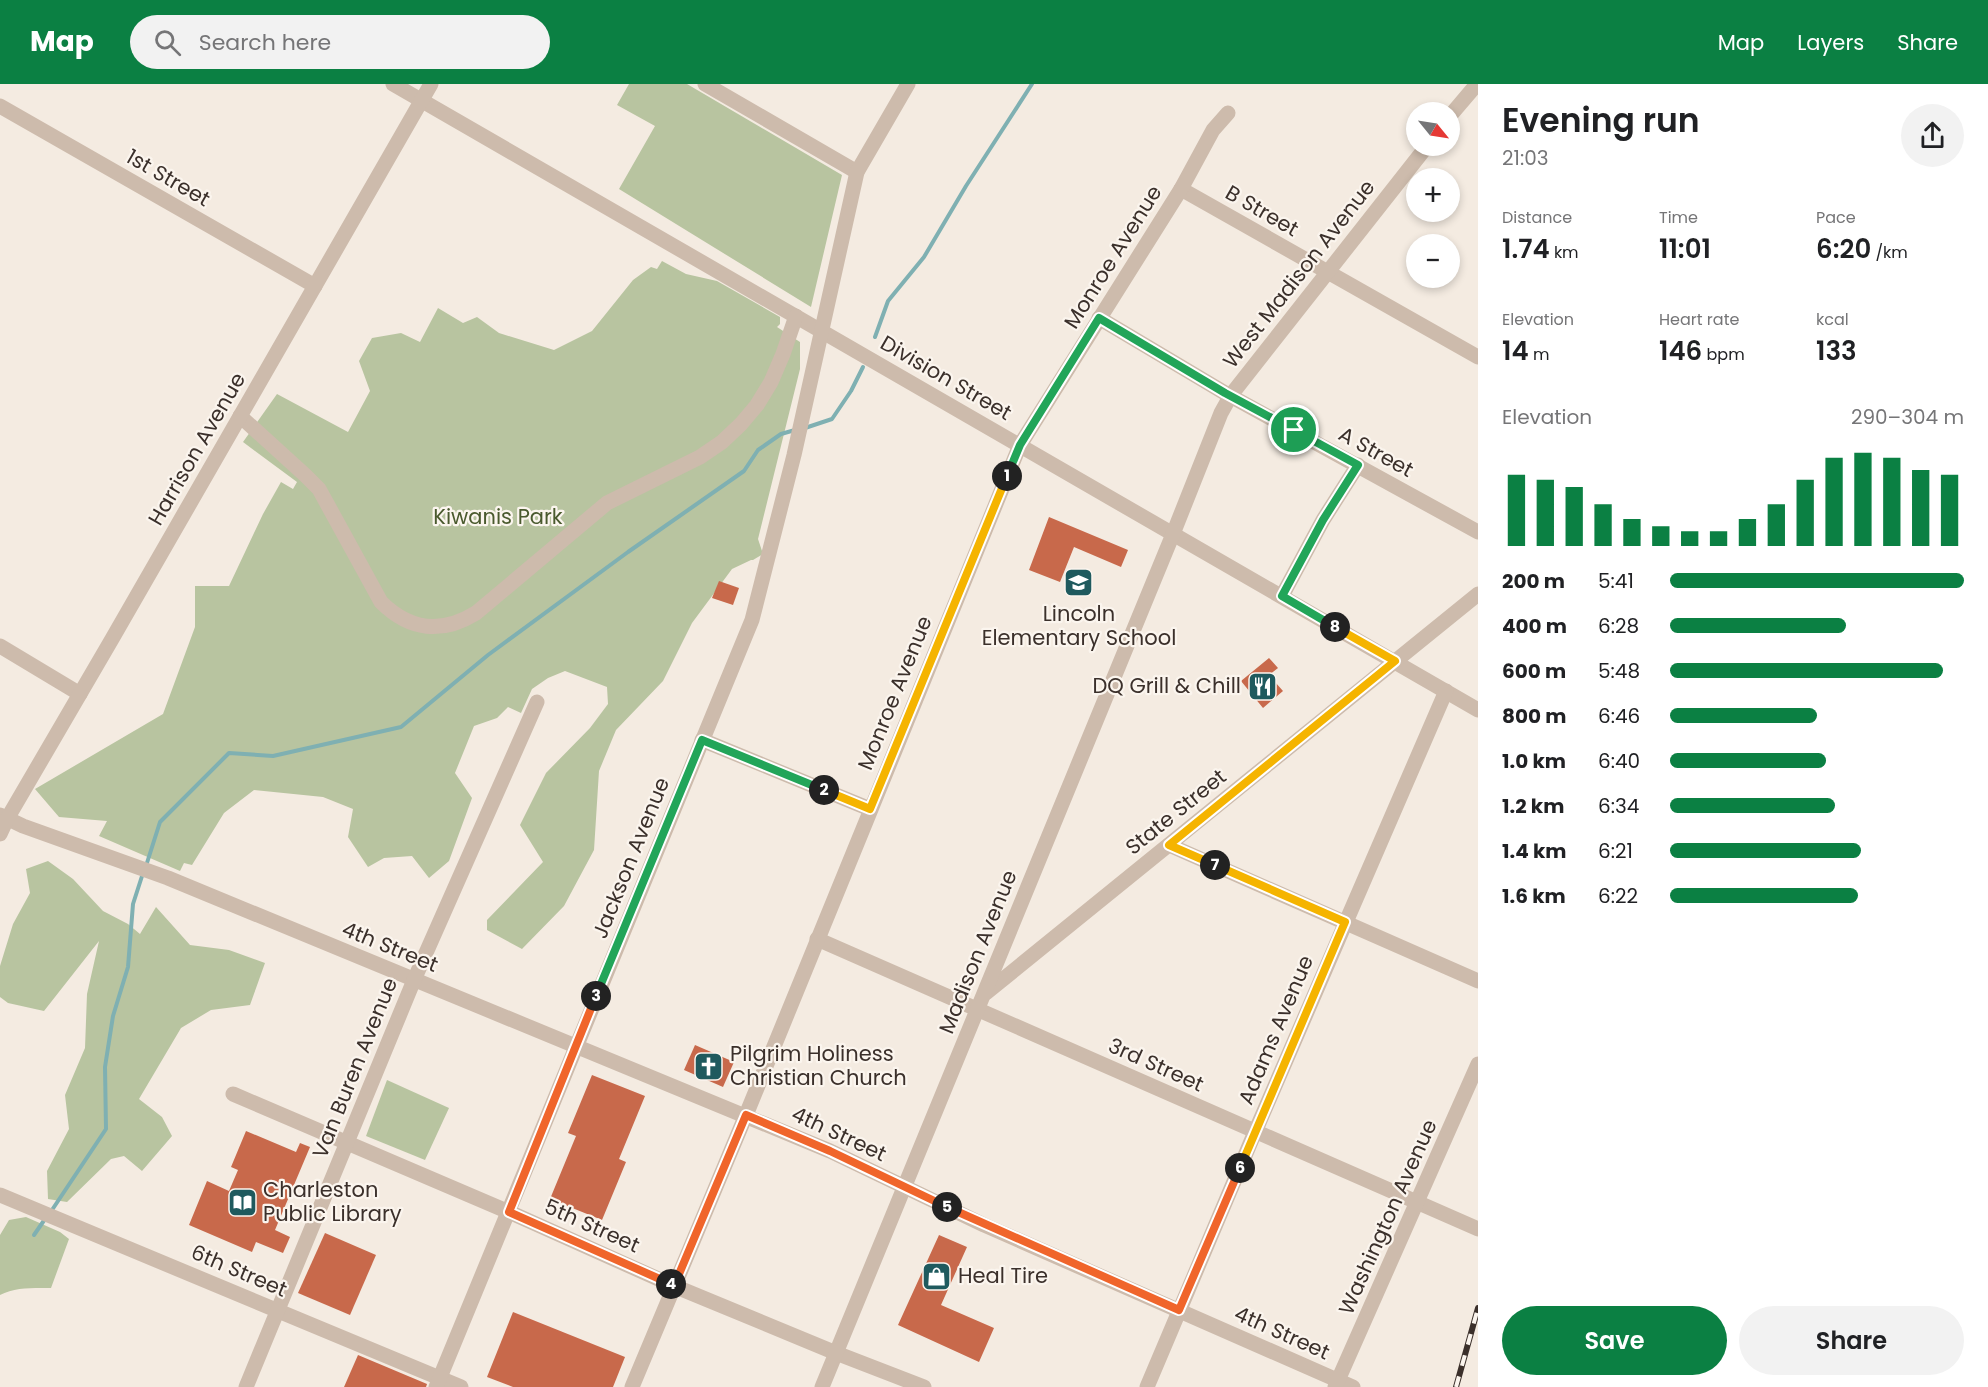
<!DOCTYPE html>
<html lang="en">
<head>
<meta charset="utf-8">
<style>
	body { margin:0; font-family:Poppins,sans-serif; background:#f2f2f2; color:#202124; height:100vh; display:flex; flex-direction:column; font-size:22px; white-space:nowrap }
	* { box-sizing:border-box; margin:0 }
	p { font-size:20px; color:#757577 }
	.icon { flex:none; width:33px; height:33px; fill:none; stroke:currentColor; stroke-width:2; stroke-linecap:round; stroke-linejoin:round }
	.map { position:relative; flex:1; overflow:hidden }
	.sheet { display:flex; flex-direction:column; background:#fff; width:510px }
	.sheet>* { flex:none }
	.needle { width:39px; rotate:120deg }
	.fabs { position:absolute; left:1406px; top:18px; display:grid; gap:12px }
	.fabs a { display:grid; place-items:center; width:54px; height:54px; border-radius:50%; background:#fff; box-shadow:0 3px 9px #0003; font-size:30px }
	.pin { position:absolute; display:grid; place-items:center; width:51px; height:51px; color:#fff; margin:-26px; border:3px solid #fff; border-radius:50%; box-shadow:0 2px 6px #0007 }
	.km { position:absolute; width:30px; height:30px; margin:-15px; border-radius:50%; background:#222; color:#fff; font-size:16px; line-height:30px; text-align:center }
	.round { display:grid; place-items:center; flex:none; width:63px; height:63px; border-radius:32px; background:#f2f2f2 }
	.head { display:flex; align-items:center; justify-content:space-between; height:102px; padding:0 24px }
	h1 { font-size:33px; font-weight:600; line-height:45px }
	.figures { display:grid; grid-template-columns:repeat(3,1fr); gap:9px; height:102px; padding:6px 24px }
	.figures div { display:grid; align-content:center }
	.figures b { font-size:26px; font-weight:600 }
	.figures small { font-size:16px; font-weight:400 }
	.figures p { font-size:16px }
	.chart { height:168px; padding:12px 24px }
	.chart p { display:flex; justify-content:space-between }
	.chart svg { width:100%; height:108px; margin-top:6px; stroke:#0b8043; stroke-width:6 }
	.primary-button { display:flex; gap:12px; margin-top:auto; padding:12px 24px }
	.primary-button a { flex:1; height:69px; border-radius:36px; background:#0b8043; color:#fff; font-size:24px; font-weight:600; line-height:69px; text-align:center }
	.primary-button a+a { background:#f2f2f2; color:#202124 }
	ul { padding:0 24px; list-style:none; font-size:20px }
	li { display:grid; grid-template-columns:96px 72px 1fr; align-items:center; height:45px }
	li i { height:15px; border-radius:8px; background:#0b8043 }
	header { display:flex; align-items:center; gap:36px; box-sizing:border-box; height:84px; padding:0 30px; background:#0b8043; color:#fff }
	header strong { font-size:28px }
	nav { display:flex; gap:33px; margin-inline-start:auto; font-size:21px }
	.search { width:420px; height:54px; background:#f2f2f2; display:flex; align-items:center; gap:15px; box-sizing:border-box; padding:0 21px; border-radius:33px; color:#757577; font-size:22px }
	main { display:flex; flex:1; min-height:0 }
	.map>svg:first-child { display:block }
</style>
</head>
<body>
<header>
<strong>Map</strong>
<div class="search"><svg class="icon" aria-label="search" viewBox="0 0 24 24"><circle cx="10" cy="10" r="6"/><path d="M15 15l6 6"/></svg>Search here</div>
<nav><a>Map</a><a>Layers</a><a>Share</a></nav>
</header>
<main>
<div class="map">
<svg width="1478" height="1303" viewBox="0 0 1478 1303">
	<rect width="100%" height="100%" fill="#f4ebe1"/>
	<g fill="#b8c4a0">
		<polygon points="629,0 687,0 842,91 811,223 619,105 655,42 617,21"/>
		<polygon points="662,177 686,190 717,197 780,233 780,240 777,243 800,258 800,285 758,455 763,470 753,476 751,476 732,485 692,539 663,597 616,646 599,687 594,766 564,822 522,865 487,846 487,836 543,778 520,741 546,689 590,644 608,620 607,603 565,587 548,594 532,605 521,629 508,623 497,634 474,642 455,689 472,714 449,777 429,794 412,772 384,774 368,783 348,753 353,725 323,713 254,706 224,729 192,781 184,779 180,787 99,752 107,737 59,733 35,705 163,630 195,543 195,502 229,502 263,430 281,398 293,405 297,398 243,358 277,310 348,348 370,307 359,277 372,254 401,249 420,258 438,224 463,239 477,233 499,249 554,266 592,247 633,196 651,183 657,185"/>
		<polygon points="48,777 73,795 103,827 128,840 140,850 156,823 190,861 229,866 265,879 250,921 211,926 181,944 139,1015 162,1033 172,1052 142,1087 124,1072 111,1075 67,1118 48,1115 47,1087 69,1045 65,1011 85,964 87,910 99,857 44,927 8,919 0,913 0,882 13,840 30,809 26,785"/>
		<polygon points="387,996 449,1024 425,1076 366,1052"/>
		<path d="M26,1133L60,1148L69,1155L51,1204C34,1204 15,1203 0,1211V1151L9,1136Z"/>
	</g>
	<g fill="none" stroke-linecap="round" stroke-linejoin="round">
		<g stroke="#7fb0b2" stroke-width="4">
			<polyline points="875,253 888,217 924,173 966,102 1032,0"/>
			<polyline points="805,344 832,335 851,307 863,283"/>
			<polyline points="146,782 160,738 229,669 273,672 401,643 488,571 628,468 744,387 758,366 781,350 795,346"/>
			<polyline points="50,1129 106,1045 105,983 113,932 128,883 133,820 143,789"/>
			<polyline points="34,1151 45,1135"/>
		</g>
	</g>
	<g fill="#c8694b">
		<polygon points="1049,433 1128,466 1121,483 1074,463 1060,498 1029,486"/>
		<polygon points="719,497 739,504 733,521 712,514"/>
		<polygon points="1269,574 1278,584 1269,591 1283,607 1263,624 1241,597"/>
		<polygon points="695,961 734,978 723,1003 684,986"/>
		<polygon points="592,991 645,1012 619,1075 626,1078 602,1136 550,1115 576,1052 568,1049"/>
		<polygon points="246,1047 296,1068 300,1059 310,1063 275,1146 290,1153 283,1169 256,1158 252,1168 189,1141 207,1097 229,1107 238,1086 231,1083"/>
		<polygon points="325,1149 376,1171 350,1231 298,1209"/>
		<polygon points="939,1151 967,1163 941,1221 994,1244 979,1278 898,1241"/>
		<polygon points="513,1228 625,1273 613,1303 513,1303 487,1293"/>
		<polygon points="358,1271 427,1300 426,1303 344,1303"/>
	</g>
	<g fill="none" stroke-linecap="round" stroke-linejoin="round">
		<g stroke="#cdbbac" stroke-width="15">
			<polyline points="393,0 1478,626"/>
			<polyline points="705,0 857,88"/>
			<polyline points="0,22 315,202"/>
			<polyline points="1449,33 1477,0"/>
			<polyline points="1181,105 1478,273"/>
			<polyline points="1099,234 1225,309 1478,448"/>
			<path d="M240,332L305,391L319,405L381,518C410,547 442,550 476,529L607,419L700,373L722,358L741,340L757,321L771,298L783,270L796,232"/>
			<polyline points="1282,512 1323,436 1358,381"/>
			<polyline points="0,562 80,610"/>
			<polyline points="702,656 870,725"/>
			<polyline points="0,731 23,742 168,794 830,1067 984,1141 1353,1303"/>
			<polyline points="0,750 7,735 112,555 431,0"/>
			<polyline points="1169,761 1478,897"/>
			<polyline points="817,855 1478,1145"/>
			<polyline points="986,909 1478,510"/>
			<polyline points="233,1010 509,1128 674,1202 836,1269 924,1303"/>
			<polyline points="0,1111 461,1303"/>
			<polyline points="246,1303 414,896 537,618"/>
			<polyline points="436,1303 752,536 794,371 857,88 908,0"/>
			<polyline points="632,1303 746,1031 1020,361 1181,105 1213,46 1228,29"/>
			<polyline points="822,1303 1173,450 1221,329 1231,311 1427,62"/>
			<polyline points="1147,1303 1255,1048 1446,607"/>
			<polyline points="1335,1303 1478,980"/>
		</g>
		<defs>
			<polyline id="rail" points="1456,1303 1478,1224"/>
		</defs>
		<use href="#rail" stroke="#3b302b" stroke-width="6"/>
		<use href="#rail" stroke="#fbf5ee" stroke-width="4" stroke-dasharray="11" stroke-linecap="butt"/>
	</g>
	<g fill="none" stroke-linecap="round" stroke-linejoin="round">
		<defs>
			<polyline id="split-1" points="1007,392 1020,361 1099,234 1225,309 1294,346"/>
			<polyline id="split-2" points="824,706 870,725 1007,392"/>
			<polyline id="split-3" points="596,912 702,656 824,706"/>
			<polyline id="split-4" points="596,912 509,1128 671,1200"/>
			<polyline id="split-5" points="671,1200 674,1202 746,1031 830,1067 947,1123"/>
			<polyline id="split-6" points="947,1123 1179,1226 1240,1084"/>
			<polyline id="split-7" points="1215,781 1345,838 1240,1084"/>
			<polyline id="split-8" points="1215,781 1169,761 1395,577 1335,543"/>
			<polyline id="split-9" points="1294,346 1358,381 1323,436 1282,512 1335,543"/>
		</defs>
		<use href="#split-1" stroke="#fff" stroke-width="12"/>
		<use href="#split-2" stroke="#fff" stroke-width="12"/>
		<use href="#split-3" stroke="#fff" stroke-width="12"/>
		<use href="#split-4" stroke="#fff" stroke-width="12"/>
		<use href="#split-5" stroke="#fff" stroke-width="12"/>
		<use href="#split-6" stroke="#fff" stroke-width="12"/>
		<use href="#split-7" stroke="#fff" stroke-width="12"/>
		<use href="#split-8" stroke="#fff" stroke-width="12"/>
		<use href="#split-9" stroke="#fff" stroke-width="12"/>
		<use href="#split-1" stroke="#22a559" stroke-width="8"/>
		<use href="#split-2" stroke="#f5b400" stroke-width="8"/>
		<use href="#split-3" stroke="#22a559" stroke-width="8"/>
		<use href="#split-4" stroke="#f0652b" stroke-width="8"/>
		<use href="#split-5" stroke="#f0652b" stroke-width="8"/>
		<use href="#split-6" stroke="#f0652b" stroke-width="8"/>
		<use href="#split-7" stroke="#f5b400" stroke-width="8"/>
		<use href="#split-8" stroke="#f5b400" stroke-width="8"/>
		<use href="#split-9" stroke="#22a559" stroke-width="8"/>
	</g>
	<defs>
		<symbol id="school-square" viewBox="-11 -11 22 22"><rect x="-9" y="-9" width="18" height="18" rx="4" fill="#1f5a5e" stroke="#fbf5ee"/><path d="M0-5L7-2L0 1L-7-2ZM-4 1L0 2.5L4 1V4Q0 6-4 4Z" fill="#fff"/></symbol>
		<symbol id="restaurant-square" viewBox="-11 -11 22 22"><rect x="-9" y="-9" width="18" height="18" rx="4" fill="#1f5a5e" stroke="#fbf5ee"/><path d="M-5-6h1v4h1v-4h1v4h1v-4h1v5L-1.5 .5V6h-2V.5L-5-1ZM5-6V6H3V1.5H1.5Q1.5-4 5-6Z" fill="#fff"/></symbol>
		<symbol id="church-square" viewBox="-11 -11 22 22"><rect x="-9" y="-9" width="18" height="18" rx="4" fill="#1f5a5e" stroke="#fbf5ee"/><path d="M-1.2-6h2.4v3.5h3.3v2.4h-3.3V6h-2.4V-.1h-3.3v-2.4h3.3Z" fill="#fff"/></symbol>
		<symbol id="library-square" viewBox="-11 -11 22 22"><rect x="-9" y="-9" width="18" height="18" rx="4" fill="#1f5a5e" stroke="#fbf5ee"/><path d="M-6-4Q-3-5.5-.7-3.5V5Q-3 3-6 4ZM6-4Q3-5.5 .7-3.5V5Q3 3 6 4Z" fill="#fff"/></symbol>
		<symbol id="shop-square" viewBox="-11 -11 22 22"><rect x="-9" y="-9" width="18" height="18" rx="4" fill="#1f5a5e" stroke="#fbf5ee"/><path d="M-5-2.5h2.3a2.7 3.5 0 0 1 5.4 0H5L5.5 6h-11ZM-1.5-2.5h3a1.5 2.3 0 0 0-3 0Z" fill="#fff"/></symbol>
	</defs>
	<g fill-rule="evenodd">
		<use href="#school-square" x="1062" y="482" width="33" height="33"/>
		<use href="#restaurant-square" x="1246" y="586" width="33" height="33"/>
		<use href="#church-square" x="692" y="966" width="33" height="33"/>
		<use href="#library-square" x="226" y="1102" width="33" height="33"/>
		<use href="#shop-square" x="920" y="1176" width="33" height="33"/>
	</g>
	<g text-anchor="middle" stroke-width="4.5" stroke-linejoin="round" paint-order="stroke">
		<g font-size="21" fill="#3b302b" stroke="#fbf5ee">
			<text transform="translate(168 94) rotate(30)" y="7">1st Street</text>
			<text transform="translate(1262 127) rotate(30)" y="7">B Street</text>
			<text transform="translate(1113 173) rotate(-58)" y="7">Monroe Avenue</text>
			<text transform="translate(1299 190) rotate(-52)" y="7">West Madison Avenue</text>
			<text transform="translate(946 294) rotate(30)" y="7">Division Street</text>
			<text transform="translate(197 365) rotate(-60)" y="7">Harrison Avenue</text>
			<text transform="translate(1376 368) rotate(29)" y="7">A Street</text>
			<text transform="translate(895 609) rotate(-68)" y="7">Monroe Avenue</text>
			<text transform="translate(1176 728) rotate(-39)" y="7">State Street</text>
			<text transform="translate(631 774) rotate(-68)" y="7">Jackson Avenue</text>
			<text transform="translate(390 863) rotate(22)" y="7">4th Street</text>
			<text transform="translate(978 868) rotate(-68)" y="7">Madison Avenue</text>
			<text transform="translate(1276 946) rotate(-67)" y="7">Adams Avenue</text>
			<text transform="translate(1156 981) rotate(24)" y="7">3rd Street</text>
			<text transform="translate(355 984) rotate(-68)" y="7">Van Buren Avenue</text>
			<text transform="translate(839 1050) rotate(25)" y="7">4th Street</text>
			<text transform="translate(1388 1133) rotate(-66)" y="7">Washington Avenue</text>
			<text transform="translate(592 1142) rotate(24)" y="7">5th Street</text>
			<text transform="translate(239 1187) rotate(23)" y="7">6th Street</text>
			<text transform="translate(1282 1249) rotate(24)" y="7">4th Street</text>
		</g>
		<g font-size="21" fill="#4a5a2e" stroke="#fbf5ee">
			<text x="498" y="440">Kiwanis Park</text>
		</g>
		<g font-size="21" fill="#3b302b" stroke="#fbf5ee" text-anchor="start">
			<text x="1079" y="537" text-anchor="middle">Lincoln<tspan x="1079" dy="24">Elementary School</tspan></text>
			<text x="1241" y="609" text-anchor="end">DQ Grill &amp; Chill</text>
			<text x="730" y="977">Pilgrim Holiness<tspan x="730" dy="24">Christian Church</tspan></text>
			<text x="263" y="1113">Charleston<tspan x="263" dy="24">Public Library</tspan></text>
			<text x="958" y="1199">Heal Tire</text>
		</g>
	</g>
</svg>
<div class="fabs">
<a><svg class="needle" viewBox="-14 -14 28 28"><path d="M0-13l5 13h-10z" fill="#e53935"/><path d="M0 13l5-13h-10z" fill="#757577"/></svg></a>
<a>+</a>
<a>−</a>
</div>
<div class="pin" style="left:1294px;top:346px;background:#1e9e55"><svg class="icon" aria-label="arrive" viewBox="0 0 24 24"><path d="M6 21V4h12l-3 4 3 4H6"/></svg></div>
<b class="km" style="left:1007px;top:392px">1</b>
<b class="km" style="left:824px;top:706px">2</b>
<b class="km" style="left:596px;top:912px">3</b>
<b class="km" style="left:671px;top:1200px">4</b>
<b class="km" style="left:947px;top:1123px">5</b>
<b class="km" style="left:1240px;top:1084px">6</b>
<b class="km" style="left:1215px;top:781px">7</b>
<b class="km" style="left:1335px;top:543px">8</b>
</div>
<section class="sheet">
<div class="head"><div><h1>Evening run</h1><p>21:03</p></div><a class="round"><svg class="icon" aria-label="share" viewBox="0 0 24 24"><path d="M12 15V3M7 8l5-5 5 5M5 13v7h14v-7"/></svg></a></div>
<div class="figures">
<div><p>Distance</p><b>1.74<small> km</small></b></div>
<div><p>Time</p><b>11:01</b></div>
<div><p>Pace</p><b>6:20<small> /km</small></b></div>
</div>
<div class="figures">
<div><p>Elevation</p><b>14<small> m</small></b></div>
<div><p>Heart rate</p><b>146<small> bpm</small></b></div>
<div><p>kcal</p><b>133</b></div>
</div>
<div class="chart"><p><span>Elevation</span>290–304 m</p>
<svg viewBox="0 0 160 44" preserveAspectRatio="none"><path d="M5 44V15M15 44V17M25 44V20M35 44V27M45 44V33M55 44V36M65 44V38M75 44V38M85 44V33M95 44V27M105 44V17M115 44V8M125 44V6M135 44V8M145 44V13M155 44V15"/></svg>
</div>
<ul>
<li><b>200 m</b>5:41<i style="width:100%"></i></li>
<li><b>400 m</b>6:28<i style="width:60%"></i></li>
<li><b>600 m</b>5:48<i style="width:93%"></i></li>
<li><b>800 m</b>6:46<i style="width:50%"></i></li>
<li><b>1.0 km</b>6:40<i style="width:53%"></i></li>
<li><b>1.2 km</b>6:34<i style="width:56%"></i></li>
<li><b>1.4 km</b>6:21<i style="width:65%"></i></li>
<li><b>1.6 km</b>6:22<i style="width:64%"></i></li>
</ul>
<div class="primary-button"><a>Save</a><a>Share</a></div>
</section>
</main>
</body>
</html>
